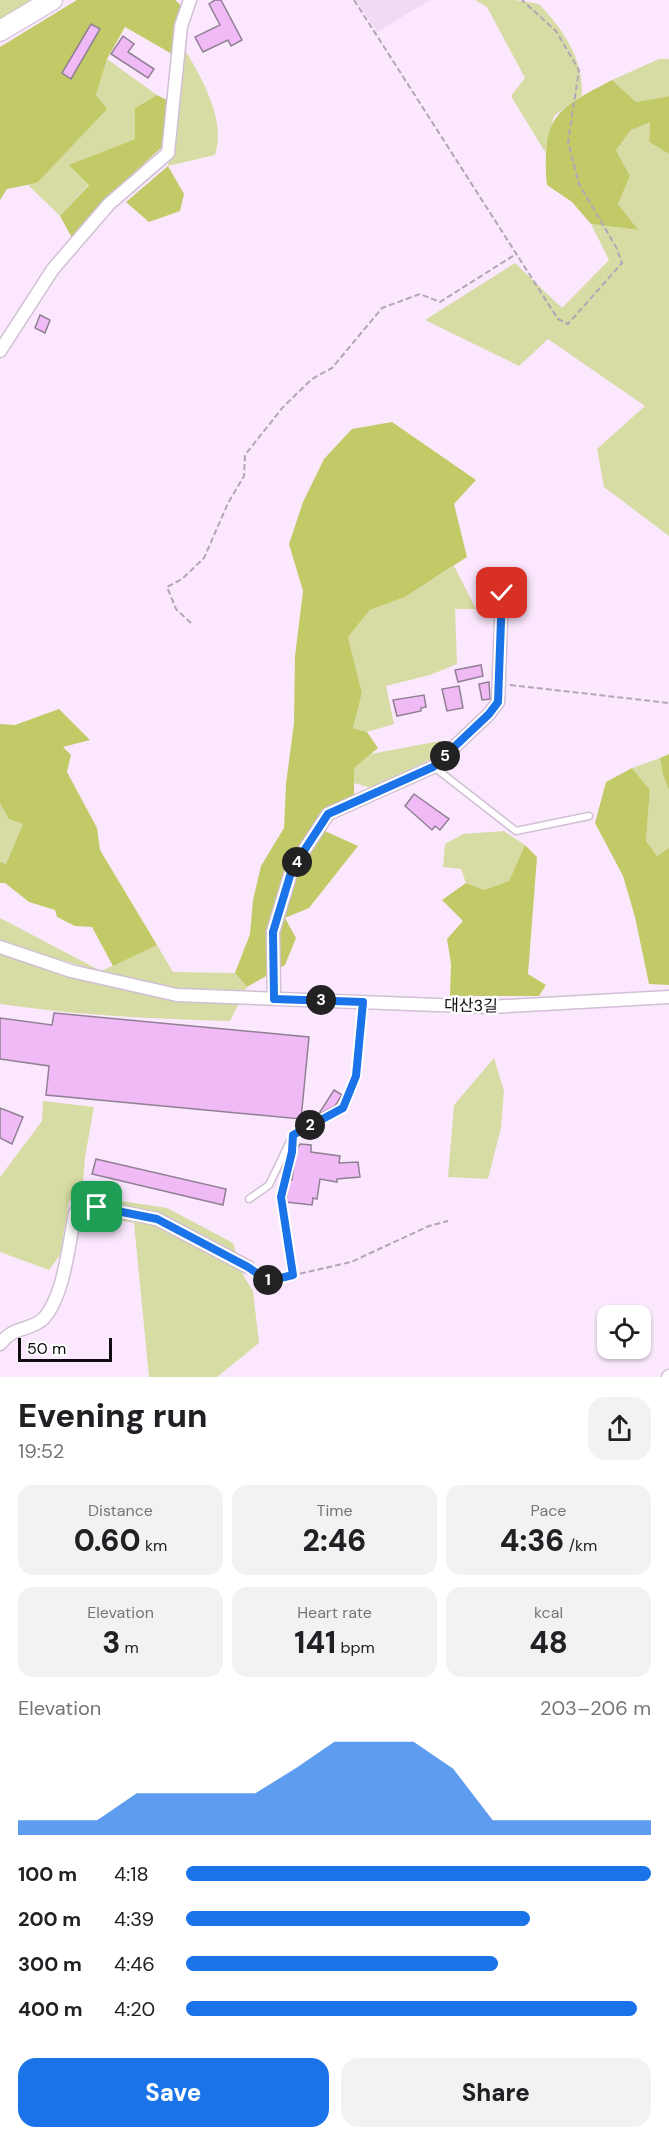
<!DOCTYPE html>
<html lang="en">
<head>
<meta charset="utf-8">
<style>
	body { margin:0; font-family:"DM Sans","Noto Sans KR",sans-serif; background:#f2f2f2; color:#202124; height:100vh; display:flex; flex-direction:column; font-size:22px; white-space:nowrap }
	* { box-sizing:border-box; margin:0 }
	p { font-size:20px; color:#757577 }
	.icon { flex:none; width:33px; height:33px; fill:none; stroke:currentColor; stroke-width:2; stroke-linecap:round; stroke-linejoin:round }
	.map { position:relative; height:1377px; overflow:hidden }
	.panel { display:flex; flex-direction:column; background:#fff; flex:1 }
	.panel>* { flex:none }
	.fabs { position:absolute; left:597px; top:1305px; display:grid; gap:12px }
	.fabs a { display:grid; place-items:center; width:54px; height:54px; border-radius:12px; background:#fff; box-shadow:0 2px 4px #0004; font-size:30px }
	.scale { position:absolute; left:18px; bottom:15px; width:94px; box-sizing:border-box; padding-left:6px; border:3px solid #100a11; border-top:0; font-size:16px; line-height:21px; white-space:nowrap; color:#100a11; -webkit-text-stroke:4px #fdfdfd; paint-order:stroke }
	.pin { position:absolute; display:grid; place-items:center; width:51px; height:51px; color:#fff; margin:-26px; border-radius:12px; box-shadow:0 3px 9px #0006 }
	.km { position:absolute; width:30px; height:30px; margin:-15px; border-radius:50%; background:#222; color:#fff; font-size:16px; line-height:30px; text-align:center }
	.round { display:grid; place-items:center; flex:none; width:63px; height:63px; border-radius:18px; background:#f2f2f2 }
	.summary { display:flex; align-items:center; justify-content:space-between; height:102px; padding:0 18px }
	h1 { font-size:33px; font-weight:800; line-height:45px }
	.figures { display:grid; grid-template-columns:repeat(3,1fr); gap:9px; height:102px; padding:6px 18px }
	.figures div { display:grid; align-content:center; border-radius:15px; background:#f2f2f2; text-align:center }
	.figures b { font-size:30px; font-weight:800 }
	.figures small { font-size:16px; font-weight:400 }
	.figures p { font-size:16px }
	.chart { height:168px; padding:12px 18px }
	.chart p { display:flex; justify-content:space-between }
	.chart svg { width:100%; height:108px; margin-top:6px; fill:#1a73e8; opacity:.7 }
	.action { display:flex; gap:12px; margin-top:auto; padding:12px 18px }
	.action a { flex:1; height:69px; border-radius:18px; background:#1a73e8; color:#fff; font-size:24px; font-weight:800; line-height:69px; text-align:center }
	.action a+a { background:#f2f2f2; color:#202124 }
	ul { padding:0 18px; list-style:none; font-size:20px }
	li { display:grid; grid-template-columns:96px 72px 1fr; align-items:center; height:45px }
	li i { height:15px; border-radius:8px; background:#1a73e8 }
	.map>svg:first-child { display:block }
</style>
</head>
<body>
<div class="map">
<svg width="669" height="1377" viewBox="0 0 669 1377">
	<rect width="100%" height="100%" fill="#fbe8fe"/>
	<polygon fill="#f1daf4" points="356,0 430,0 377,32"/>
	<g fill="#d6dca3">
		<polygon points="0,0 35,0 0,20"/>
		<path d="M475,0H515L539,4C564,31 583,58 582,95L554,116L545,152L511,96L525,78L487,7Z"/>
		<path d="M183,47C201,76 227,121 215,155L168,166L177,116Z"/>
		<polygon points="107,59 157,95 135,108 135,139 70,165 89,184 60,216 28,185 37,183 106,109 96,95"/>
		<polygon points="659,59 669,59 669,96 636,102 612,80"/>
		<polygon points="650,121 649,142 669,154 669,536 604,487 597,449 645,406 548,339 519,366 425,320 515,263 562,308 609,260 591,224 636,230 618,204 630,176 616,150 631,130"/>
		<polygon points="454,566 476,609 455,609 457,664 430,675 386,686 394,724 367,732 353,728 362,693 348,637 370,610 405,597"/>
		<polygon points="440,741 443,749 429,760 371,788 354,783 354,768 371,754"/>
		<polygon points="660,758 663,775 669,790 669,848 657,856 646,841 650,790 632,768"/>
		<polygon points="0,803 23,824 6,864 0,862"/>
		<polygon points="504,831 525,845 509,881 484,890 466,883 461,869 443,867 445,844 463,834"/>
		<path d="M0,918L101,971L157,945L173,972L235,973L247,987L230,1021C153,1019 76,1015 0,1004V954L93,969L0,943Z"/>
		<polygon points="494,1058 504,1091 501,1128 488,1179 448,1177 454,1105"/>
		<polygon points="43,1101 94,1107 85,1157 82,1195 167,1208 233,1243 243,1275 253,1291 259,1343 217,1377 149,1377 134,1223 109,1219 85,1220 82,1195 69,1201 60,1255 49,1270 0,1252 0,1177 42,1121"/>
	</g>
	<g fill="#c2ca67">
		<polygon points="77,0 175,0 183,7 172,54 125,27 107,59 96,95 107,109 37,183 7,189 0,200 0,47"/>
		<path d="M612,80L636,102L669,96V154L649,142L650,122L631,130L616,150L630,176L618,204L638,230L591,224L572,202L547,185C542,117 554,110 612,80Z"/>
		<polygon points="157,95 167,100 162,147 126,180 72,238 60,216 89,185 69,165 135,139 135,108"/>
		<polygon points="168,166 184,194 180,211 149,222 126,202"/>
		<polygon points="392,422 476,480 454,504 467,557 405,597 370,610 348,637 362,693 353,728 367,732 378,748 354,768 354,800 316,827 358,846 309,908 285,918 296,938 285,965 247,987 235,973 250,934 253,900 261,866 284,828 286,784 294,723 295,656 303,591 289,544 303,502 324,459 352,429"/>
		<polygon points="59,709 90,740 63,747 71,755 67,772 97,828 100,850 157,945 113,966 92,927 75,926 57,917 55,910 29,902 5,883 0,883 0,862 6,864 23,824 9,819 0,803 0,724 15,725"/>
		<polygon points="669,754 669,790 663,775 660,758"/>
		<polygon points="632,768 650,790 646,841 657,856 669,848 669,985 649,984 635,917 623,876 595,823 606,782"/>
		<polygon points="525,845 537,857 528,974 546,985 539,996 450,996 451,964 447,939 463,921 442,900 466,883 484,890 509,881"/>
	</g>
	<g fill="#efbaf6" stroke="#918093" stroke-width="1.5">
		<polygon points="215,0 221,0 242,40 231,46 228,40 203,52 195,37 220,25 209,4"/>
		<polygon points="91,24 100,29 71,79 62,73"/>
		<polygon points="123,36 134,44 128,52 154,69 148,78 111,54"/>
		<polygon points="40,315 50,320 45,333 35,328"/>
		<polygon points="481,665 483,676 458,682 455,670"/>
		<polygon points="489,682 490,699 482,700 479,684"/>
		<polygon points="459,686 463,708 447,711 442,689"/>
		<polygon points="424,695 426,707 421,708 421,711 397,716 393,700"/>
		<polygon points="414,794 449,819 440,830 435,826 432,830 405,806"/>
		<polygon points="54,1013 309,1037 301,1119 46,1095 49,1066 0,1059 0,1018 52,1025"/>
		<polygon points="334,1090 342,1095 335,1106 318,1115"/>
		<polygon points="0,1108 23,1117 12,1144 0,1138"/>
		<polygon points="300,1144 311,1145 311,1152 340,1156 339,1163 358,1162 360,1177 337,1179 337,1182 320,1179 317,1199 313,1198 312,1205 286,1202 289,1179 292,1180 296,1150"/>
		<polygon points="96,1159 226,1189 223,1205 92,1174"/>
	</g>
	<g fill="none" stroke-linecap="round" stroke-linejoin="round">
		<defs>
			<g id="service">
				<polyline points="434,767 516,831 589,816"/>
				<polyline points="249,1199 269,1185 293,1135 343,1108 356,1075 363,1002"/>
			</g>
			<g id="minor">
				<polyline points="0,351 53,269 109,204 168,153 181,26 190,0"/>
				<polyline points="0,947 71,971 177,995 490,1007 669,997"/>
				<polyline points="274,998 273,932 292,869 328,814 433,767 489,714 498,702 502,593"/>
				<path d="M0,1344C13,1326 30,1331 43,1319C64,1297 69,1243 75,1213L97,1207L157,1219L248,1267"/>
				<polyline points="668,1377 669,1376"/>
			</g>
			<polyline id="trunk" points="0,31 52,0"/>
		</defs>
		<use href="#service" stroke="#d1bfd4" stroke-width="9"/>
		<use href="#minor" stroke="#d1bfd4" stroke-width="15"/>
		<use href="#trunk" stroke="#d1bfd4" stroke-width="22"/>
		<g stroke="#b4a5b6" stroke-width="2" stroke-dasharray="6 3" stroke-linecap="butt">
			<polyline points="354,0 558,319 568,324 622,263 616,247 579,184 568,142 579,70 556,31 522,0"/>
			<polyline points="191,623 176,609 167,587 182,579 204,558 228,503 244,476 245,455 283,407 312,379 332,368 382,308 420,294 440,302 516,254"/>
			<polyline points="510,685 669,703"/>
			<polyline points="288,1169 281,1197 293,1275"/>
			<polyline points="258,1274 268,1281 351,1262 429,1226 448,1221"/>
		</g>
		<use href="#service" stroke="#fff" stroke-width="6"/>
		<use href="#minor" stroke="#fff" stroke-width="12"/>
		<use href="#trunk" stroke="#fff" stroke-width="20"/>
	</g>
	<g fill="none" stroke-linecap="round" stroke-linejoin="round">
		<defs>
			<polyline id="route" points="97,1207 157,1219 248,1267 268,1281 293,1275 281,1197 292,1152 293,1135 343,1108 356,1076 363,1002 274,999 273,932 292,869 328,814 433,767 489,714 498,702 502,593"/>
		</defs>
		<use href="#route" stroke="#fff" stroke-width="12"/>
		<use href="#route" stroke="#1a73e8" stroke-width="8"/>
	</g>
	<g text-anchor="middle" stroke-width="5" stroke-linejoin="round" paint-order="stroke">
		<g font-size="16" fill="#100a11" stroke="#fdfdfd">
			<text transform="translate(471 1005) rotate(1)" y="6">대산3길</text>
		</g>
	</g>
</svg>
<div class="fabs">
<a><svg class="icon" aria-label="locate" viewBox="0 0 24 24"><circle cx="12" cy="12" r="6"/><path d="M12 2v4M12 18v4M2 12h4M18 12h4"/></svg></a>
</div>
<div class="scale">50 m</div>
<div class="pin" style="left:97px;top:1207px;background:#1e9e55"><svg class="icon" aria-label="arrive" viewBox="0 0 24 24"><path d="M6 21V4h12l-3 4 3 4H6"/></svg></div>
<div class="pin" style="left:502px;top:593px;background:#d93025"><svg class="icon" aria-label="check" viewBox="0 0 24 24"><path d="M5 12l5 5 9-10"/></svg></div>
<b class="km" style="left:268px;top:1280px">1</b>
<b class="km" style="left:310px;top:1125px">2</b>
<b class="km" style="left:321px;top:1000px">3</b>
<b class="km" style="left:297px;top:862px">4</b>
<b class="km" style="left:445px;top:756px">5</b>
</div>
<section class="panel">
<div class="summary"><div><h1>Evening run</h1><p>19:52</p></div><a class="round"><svg class="icon" aria-label="share" viewBox="0 0 24 24"><path d="M12 15V3M7 8l5-5 5 5M5 13v7h14v-7"/></svg></a></div>
<div class="figures">
<div><p>Distance</p><b>0.60<small> km</small></b></div>
<div><p>Time</p><b>2:46</b></div>
<div><p>Pace</p><b>4:36<small> /km</small></b></div>
</div>
<div class="figures">
<div><p>Elevation</p><b>3<small> m</small></b></div>
<div><p>Heart rate</p><b>141<small> bpm</small></b></div>
<div><p>kcal</p><b>48</b></div>
</div>
<div class="chart"><p><span>Elevation</span>203–206 m</p>
<svg viewBox="0 0 160 44" preserveAspectRatio="none"><path d="M0 44V38L10 38L20 38L30 27L40 27L50 27L60 27L70 17L80 6L90 6L100 6L110 17L120 38L130 38L140 38L150 38L160 38V44z"/></svg>
</div>
<ul>
<li><b>100 m</b>4:18<i style="width:100%"></i></li>
<li><b>200 m</b>4:39<i style="width:74%"></i></li>
<li><b>300 m</b>4:46<i style="width:67%"></i></li>
<li><b>400 m</b>4:20<i style="width:97%"></i></li>
</ul>
<div class="action"><a>Save</a><a>Share</a></div>
</section>
</body>
</html>
